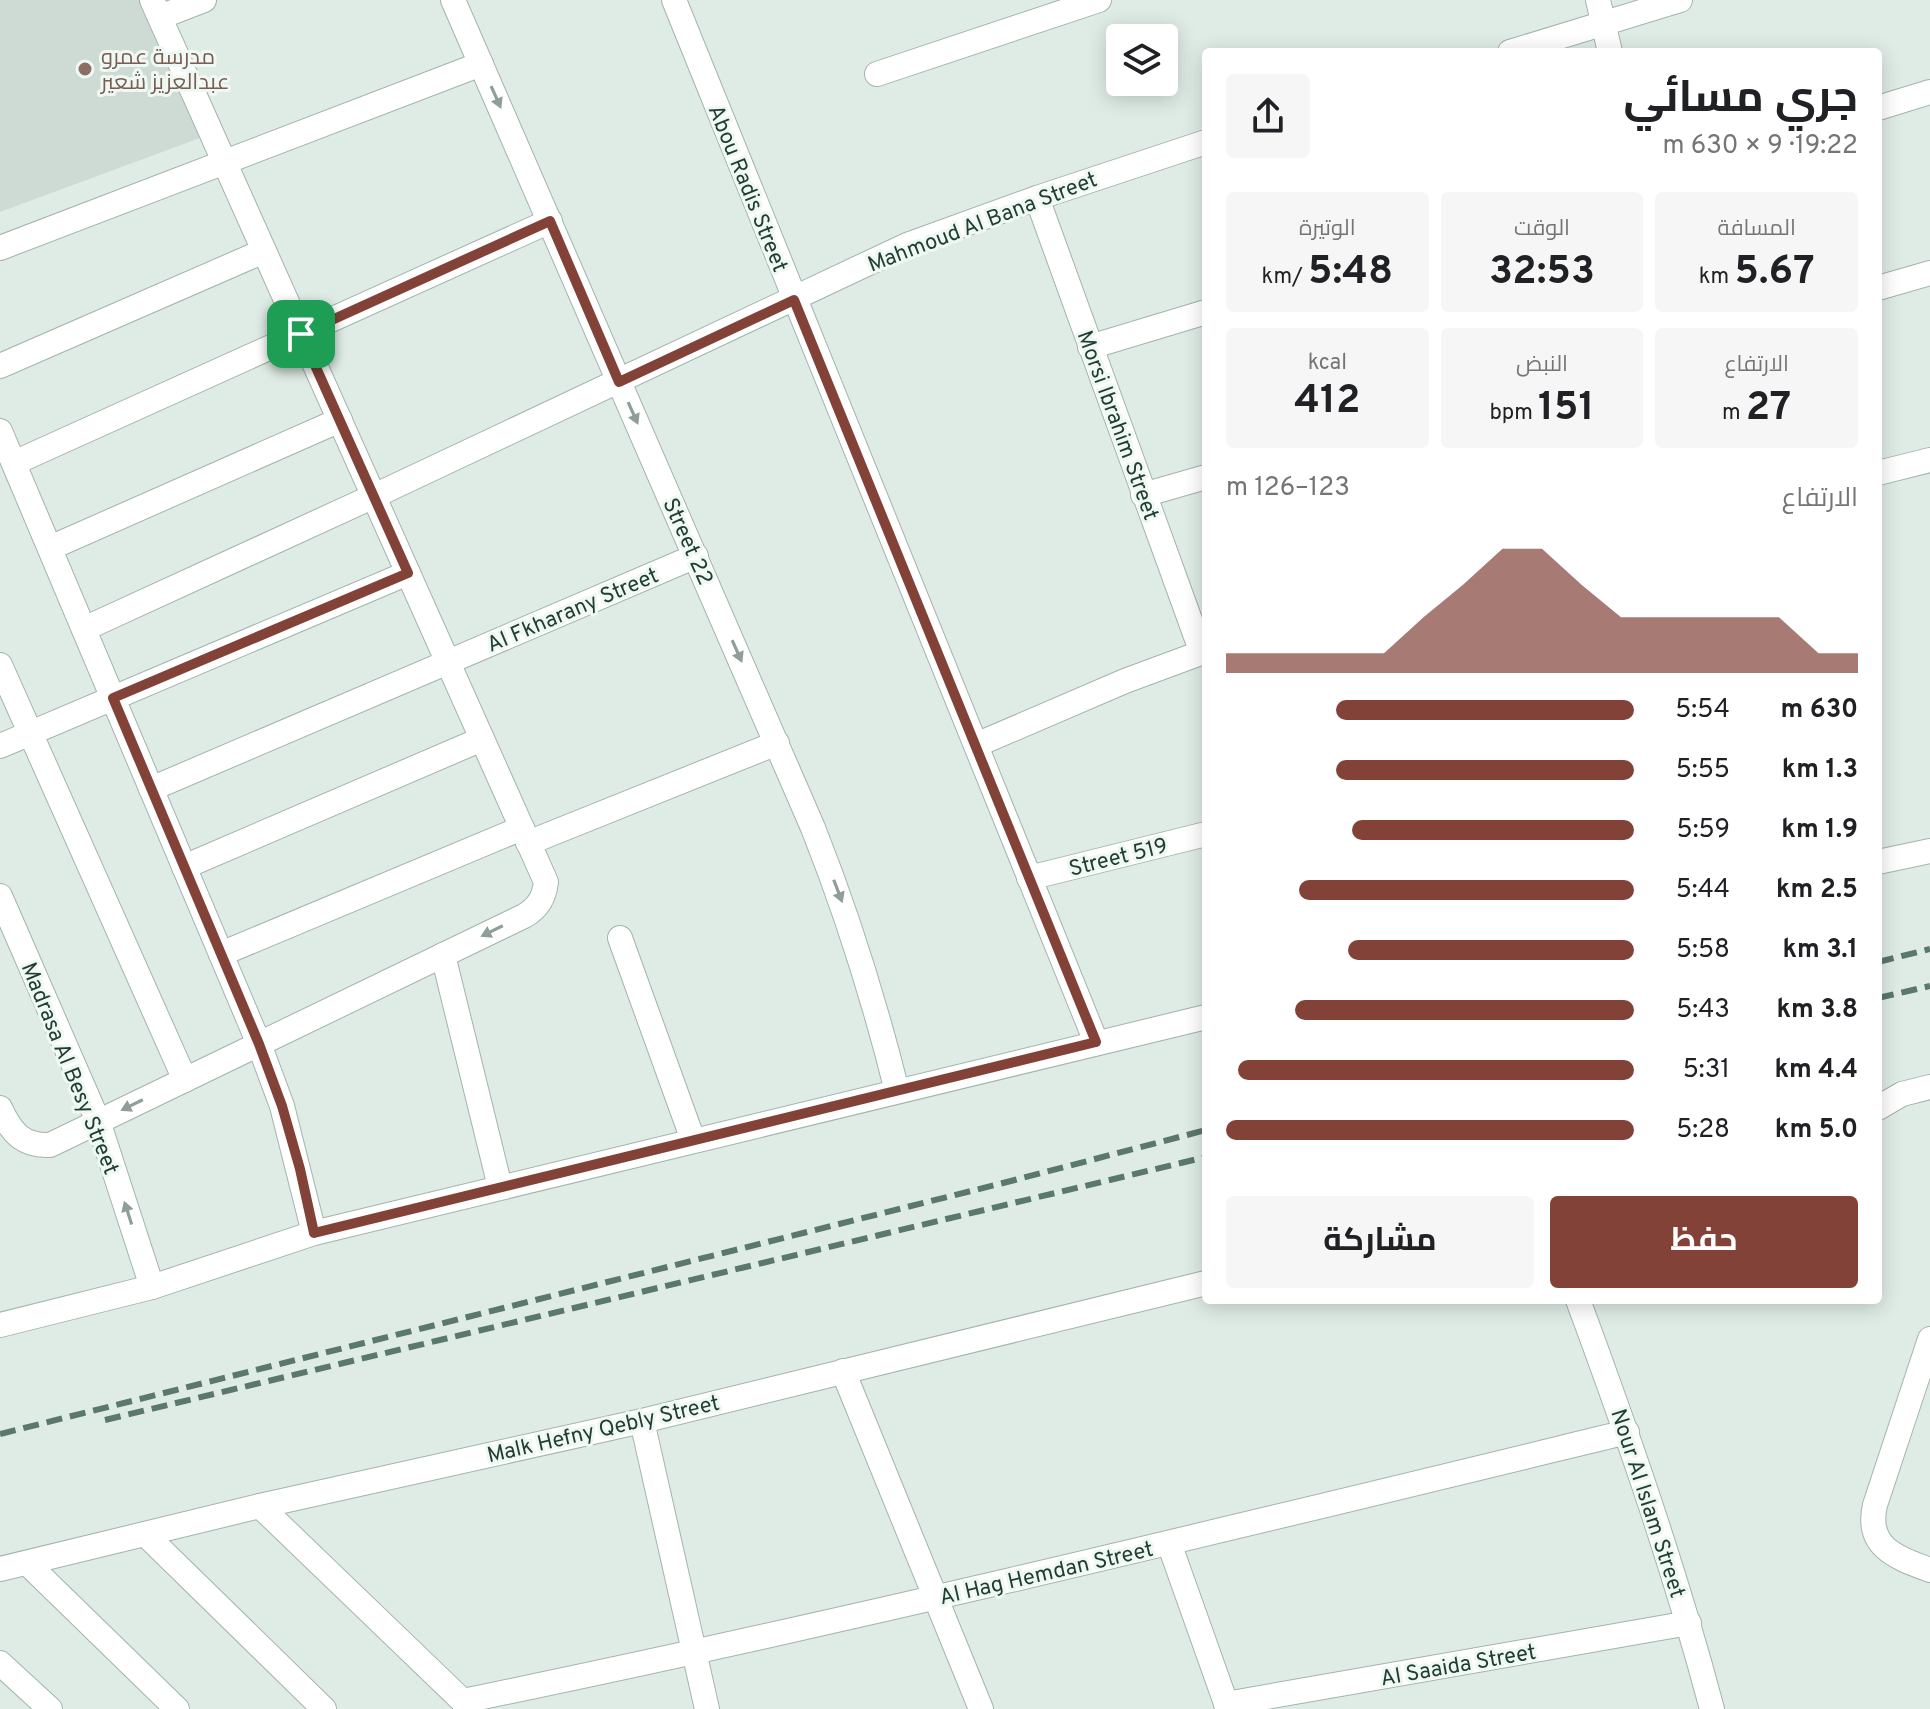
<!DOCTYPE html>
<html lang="ar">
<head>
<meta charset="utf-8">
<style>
	body { margin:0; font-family:Overpass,Cairo,sans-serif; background:#f6f6f6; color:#202124; direction:rtl; height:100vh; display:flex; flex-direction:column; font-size:30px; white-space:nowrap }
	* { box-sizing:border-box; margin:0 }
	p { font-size:26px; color:#757577 }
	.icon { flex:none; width:44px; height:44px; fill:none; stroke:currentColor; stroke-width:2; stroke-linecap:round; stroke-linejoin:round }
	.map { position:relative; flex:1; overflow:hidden; direction:ltr }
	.panel { position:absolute; left:1202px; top:48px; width:680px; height:1256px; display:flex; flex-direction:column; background:#fff; border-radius:8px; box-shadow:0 4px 20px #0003; direction:rtl }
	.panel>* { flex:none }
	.buttons { position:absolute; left:1106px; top:24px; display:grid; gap:16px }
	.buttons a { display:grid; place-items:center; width:72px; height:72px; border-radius:8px; background:#fff; box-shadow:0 4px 20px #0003; font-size:40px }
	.pin { position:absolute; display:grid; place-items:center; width:68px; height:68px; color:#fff; margin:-34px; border-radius:16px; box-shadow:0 4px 12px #0006 }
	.round { display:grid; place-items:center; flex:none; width:84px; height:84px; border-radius:8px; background:#f6f6f6 }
	.head { display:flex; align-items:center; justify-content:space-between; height:136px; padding:0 24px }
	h1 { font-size:44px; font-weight:700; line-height:60px }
	.metrics { display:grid; grid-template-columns:repeat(3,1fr); gap:12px; height:136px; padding:8px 24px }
	.metrics div { display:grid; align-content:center; border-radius:8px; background:#f6f6f6; text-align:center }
	.metrics b { font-size:40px; font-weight:700 }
	.metrics small { font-size:22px; font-weight:400 }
	.metrics p { font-size:22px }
	.chart { height:224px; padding:16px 24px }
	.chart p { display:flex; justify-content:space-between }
	.chart svg { width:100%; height:144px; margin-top:8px; fill:#824238; opacity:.7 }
	.primary-button { display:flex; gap:16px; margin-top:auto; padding:16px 24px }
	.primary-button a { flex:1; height:92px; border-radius:8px; background:#824238; color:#fff; font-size:32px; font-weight:700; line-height:92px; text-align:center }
	.primary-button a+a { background:#f6f6f6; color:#202124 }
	ul { padding:0 24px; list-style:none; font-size:26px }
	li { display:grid; grid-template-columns:128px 96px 1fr; align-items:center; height:60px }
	li i { height:20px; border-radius:10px; background:#824238 }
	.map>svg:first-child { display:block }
</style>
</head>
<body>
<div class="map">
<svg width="1930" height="1709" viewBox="0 0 1930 1709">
	<rect width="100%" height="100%" fill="#dfece5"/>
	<polygon fill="#cedbd4" points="0,0 142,0 200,138 0,212"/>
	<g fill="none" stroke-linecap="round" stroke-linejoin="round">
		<defs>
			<g id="minor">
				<path d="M453,0L813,828C848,916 874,999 897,1091"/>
				<polyline points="674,0 1096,1042"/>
				<polyline points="1598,0 1610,52"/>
				<polyline points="160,17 204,0"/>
				<polyline points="1510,52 1680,0"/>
				<polyline points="877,74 1099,0"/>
				<polyline points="1878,108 1930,92"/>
				<polyline points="1037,198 1202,653"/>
				<polyline points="0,248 481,64"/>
				<polyline points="1878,288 1930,273"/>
				<polyline points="1090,347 1206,312"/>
				<polyline points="0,366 264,251"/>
				<polyline points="0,431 259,1044 282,1106 314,1233"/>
				<polyline points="14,463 550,221"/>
				<polyline points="1878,473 1930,460"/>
				<polyline points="1143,495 1206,477"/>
				<polyline points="50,548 340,420"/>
				<polyline points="84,629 372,497 907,245 1037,198 1206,142"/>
				<polyline points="0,665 185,1080"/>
				<polyline points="976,745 1125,681 1206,651"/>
				<polyline points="0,746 408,573"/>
				<polyline points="151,789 696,556"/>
				<polyline points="528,843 777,743"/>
				<polyline points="1878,862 1930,851"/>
				<polyline points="184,867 482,739"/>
				<polyline points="1029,878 1206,834"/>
				<polyline points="0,896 98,1121 152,1287"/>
				<polyline points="620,938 693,1140"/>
				<polyline points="221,954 522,828"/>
				<polyline points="443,955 500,1187"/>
				<path d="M0,1108C11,1132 22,1146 50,1145L524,916C538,908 544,898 546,882L152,0"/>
				<polyline points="1878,1108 1902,1094 1930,1087"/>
				<path d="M1578,1300C1628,1435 1675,1570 1712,1709"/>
				<polyline points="0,1325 152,1287 314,1233 1206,1017"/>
				<path d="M1930,1339L1875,1505C1865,1548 1898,1558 1930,1570"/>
				<polyline points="843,1371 981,1709"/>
				<polyline points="642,1421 707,1709"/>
				<polyline points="260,1506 471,1709"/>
				<polyline points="145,1534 324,1709"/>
				<polyline points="1169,1543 1228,1709"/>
				<polyline points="27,1563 177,1709"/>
				<polyline points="0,1569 260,1506 642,1421 1206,1283"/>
				<polyline points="0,1663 50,1709"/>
				<path d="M463,1701C853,1621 1240,1526 1627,1432"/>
				<polyline points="1226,1704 1689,1623"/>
			</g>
		</defs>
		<use href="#minor" stroke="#a2b4ac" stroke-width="26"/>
		<use href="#minor" stroke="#fff" stroke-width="24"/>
		<g stroke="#5a786d" stroke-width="6" stroke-dasharray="16 8" stroke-linecap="butt">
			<polyline points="1878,962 1930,949"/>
			<polyline points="1878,998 1930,986"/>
			<polyline points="105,1420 1206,1157"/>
			<polyline points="0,1434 1007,1182 1206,1130"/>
		</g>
	</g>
	<defs><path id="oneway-solid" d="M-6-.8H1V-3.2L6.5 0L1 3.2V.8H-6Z" transform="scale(2)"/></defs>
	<g fill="#8f9e98">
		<use href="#oneway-solid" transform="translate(496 97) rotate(66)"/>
		<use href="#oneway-solid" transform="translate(633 413) rotate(66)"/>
		<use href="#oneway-solid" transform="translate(737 651) rotate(66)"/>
		<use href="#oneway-solid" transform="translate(838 891) rotate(69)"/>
		<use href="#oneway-solid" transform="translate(492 931) rotate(154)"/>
		<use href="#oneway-solid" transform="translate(132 1105) rotate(154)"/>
		<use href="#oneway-solid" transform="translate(128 1213) rotate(-108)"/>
	</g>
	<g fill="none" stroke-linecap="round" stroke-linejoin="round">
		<defs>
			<polygon id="route" points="550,221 619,382 794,300 1096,1042 314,1233 300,1169 282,1106 259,1044 113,698 408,573 301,334"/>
		</defs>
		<use href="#route" stroke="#fff" stroke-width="16"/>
		<use href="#route" stroke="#824238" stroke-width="10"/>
	</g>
	<circle fill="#8d6e63" stroke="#f0f8f3" stroke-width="3" cx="85" cy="69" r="8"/>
	<g text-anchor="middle" stroke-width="6" stroke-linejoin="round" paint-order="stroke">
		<g font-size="22" fill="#785e54" stroke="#f0f8f3" text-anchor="start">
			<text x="101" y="64">مدرسة عمرو<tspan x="101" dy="25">عبدالعزيز شعير</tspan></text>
		</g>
		<g font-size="22" fill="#1f3d32" stroke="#f0f8f3">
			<text transform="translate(749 188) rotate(68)" y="8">Abou Radis Street</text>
			<text transform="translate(982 221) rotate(-21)" y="8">Mahmoud Al Bana Street</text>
			<text transform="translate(1119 425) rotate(70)" y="8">Morsi Ibrahim Street</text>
			<text transform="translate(689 541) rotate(66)" y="8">Street 22</text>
			<text transform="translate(572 609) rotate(-23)" y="8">Al Fkharany Street</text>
			<text transform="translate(1118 856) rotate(-14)" y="8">Street 519</text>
			<text transform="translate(71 1068) rotate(68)" y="8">Madrasa Al Besy Street</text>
			<text transform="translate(603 1428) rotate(-13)" y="8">Malk Hefny Qebly Street</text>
			<text transform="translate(1649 1503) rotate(72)" y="8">Nour Al Islam Street</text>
			<text transform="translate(1046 1572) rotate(-13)" y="8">Al Hag Hemdan Street</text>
			<text transform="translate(1458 1664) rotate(-10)" y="8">Al Saaida Street</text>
		</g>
	</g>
</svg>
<div class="buttons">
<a><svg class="icon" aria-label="layers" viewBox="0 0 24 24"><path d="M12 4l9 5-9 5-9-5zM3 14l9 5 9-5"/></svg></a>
</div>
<div class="pin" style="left:301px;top:334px;background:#1e9e55"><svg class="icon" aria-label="arrive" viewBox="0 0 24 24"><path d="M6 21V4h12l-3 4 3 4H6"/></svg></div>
<section class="panel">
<div class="head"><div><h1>جري مسائي</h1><p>19:22 · 9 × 630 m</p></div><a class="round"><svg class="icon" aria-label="share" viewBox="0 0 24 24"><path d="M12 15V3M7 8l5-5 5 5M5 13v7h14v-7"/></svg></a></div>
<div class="metrics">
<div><p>المسافة</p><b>5.67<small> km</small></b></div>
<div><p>الوقت</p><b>32:53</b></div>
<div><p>الوتيرة</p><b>5:48<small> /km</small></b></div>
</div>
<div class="metrics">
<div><p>الارتفاع</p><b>27<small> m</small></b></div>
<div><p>النبض</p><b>151<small> bpm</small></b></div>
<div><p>kcal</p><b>412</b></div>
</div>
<div class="chart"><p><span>الارتفاع</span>123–126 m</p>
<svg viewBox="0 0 160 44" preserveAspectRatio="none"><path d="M0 44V38L10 38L20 38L30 38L40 38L50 27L60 17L70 6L80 6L90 17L100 27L110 27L120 27L130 27L140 27L150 38L160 38V44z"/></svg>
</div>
<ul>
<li><b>630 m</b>5:54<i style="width:73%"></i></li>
<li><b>1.3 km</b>5:55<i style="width:73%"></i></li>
<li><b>1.9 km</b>5:59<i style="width:69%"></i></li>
<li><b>2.5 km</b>5:44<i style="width:82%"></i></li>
<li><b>3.1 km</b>5:58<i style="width:70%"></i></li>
<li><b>3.8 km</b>5:43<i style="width:83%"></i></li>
<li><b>4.4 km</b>5:31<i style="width:97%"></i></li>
<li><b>5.0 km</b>5:28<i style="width:100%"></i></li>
</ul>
<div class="primary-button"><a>حفظ</a><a>مشاركة</a></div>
</section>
</div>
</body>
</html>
